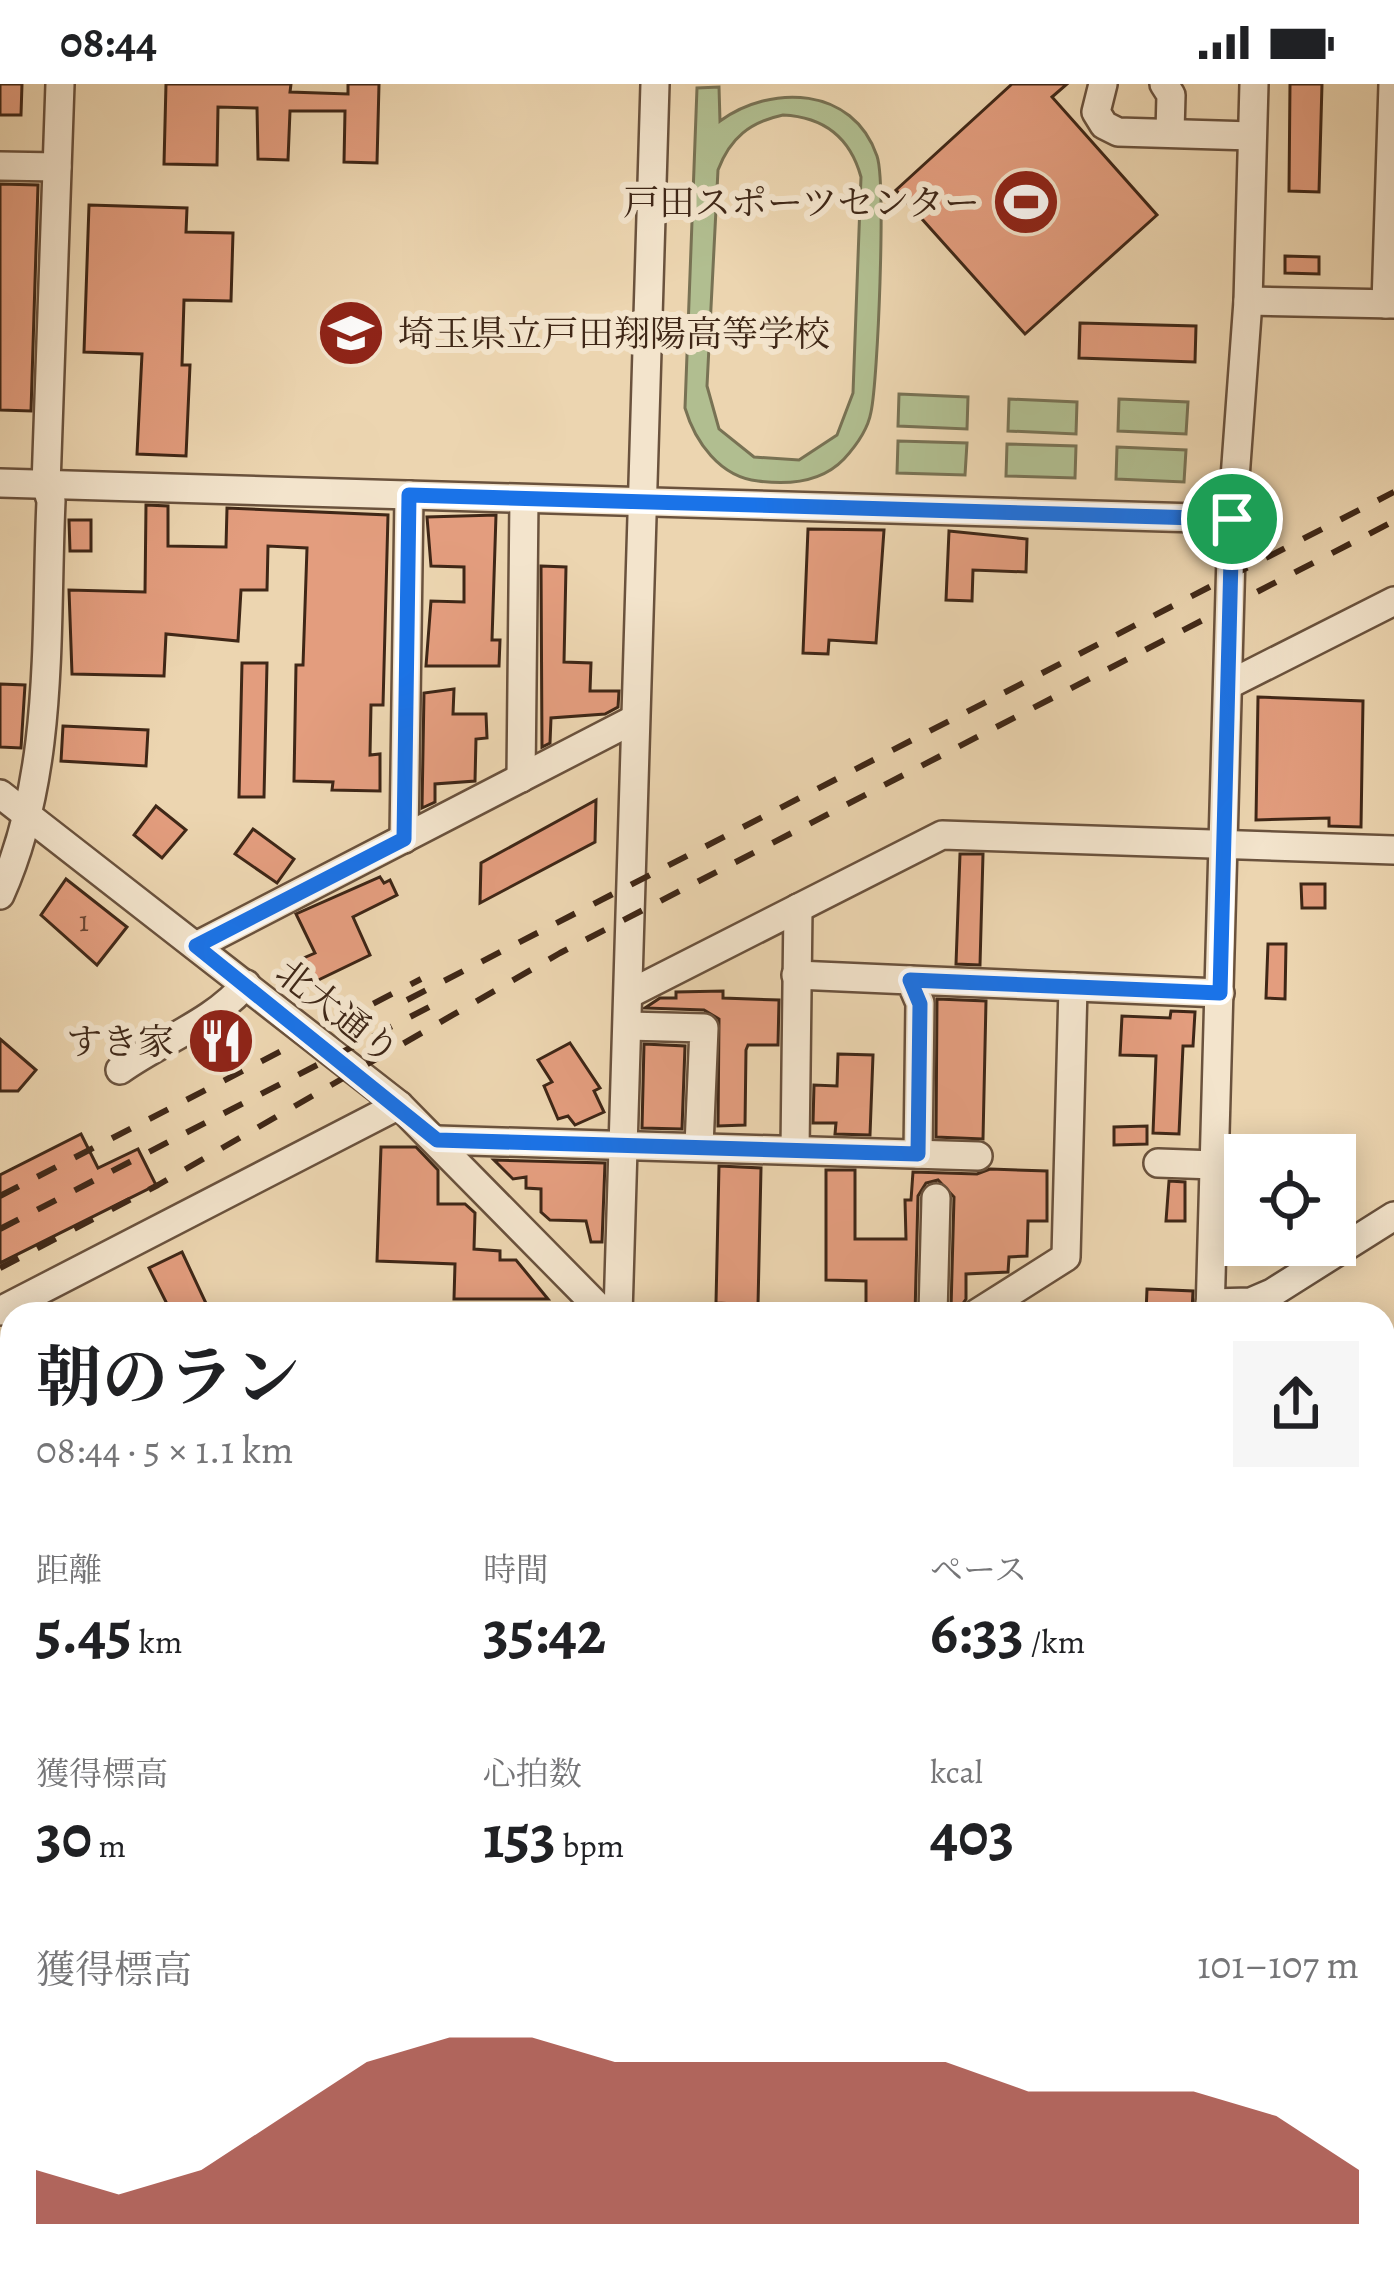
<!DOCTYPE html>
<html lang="ja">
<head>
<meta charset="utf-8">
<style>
	body { margin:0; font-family:Alegreya,"Noto Serif JP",serif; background:#f6f6f6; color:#202124; height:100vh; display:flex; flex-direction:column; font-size:45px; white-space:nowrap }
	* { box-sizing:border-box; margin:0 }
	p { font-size:39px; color:#757577 }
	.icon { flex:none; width:66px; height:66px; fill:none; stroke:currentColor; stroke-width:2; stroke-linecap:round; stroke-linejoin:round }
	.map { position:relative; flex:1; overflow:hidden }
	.details { position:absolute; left:0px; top:1218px; width:1395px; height:975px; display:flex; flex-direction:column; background:#fff; border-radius:36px 36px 0 0; box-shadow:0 6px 30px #0003 }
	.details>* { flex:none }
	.controls { position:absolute; left:1224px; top:1050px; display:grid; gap:24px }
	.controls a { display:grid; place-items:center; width:132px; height:132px; border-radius:0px; background:#fff; box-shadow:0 6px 30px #0003; font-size:60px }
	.pin { position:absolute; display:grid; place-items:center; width:102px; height:102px; color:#fff; margin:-51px; border:6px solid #fff; border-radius:50%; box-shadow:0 3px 12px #0007 }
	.round { display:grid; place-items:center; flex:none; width:126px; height:126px; border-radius:0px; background:#f6f6f6 }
	.summary { display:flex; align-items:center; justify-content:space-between; height:204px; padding:0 36px }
	h1 { font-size:66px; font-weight:700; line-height:90px }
	.stats { display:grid; grid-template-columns:repeat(3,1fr); gap:18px; height:204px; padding:12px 36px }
	.stats div { display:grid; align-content:center }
	.stats b { font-size:60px; font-weight:700 }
	.stats small { font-size:33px; font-weight:400 }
	.stats p { font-size:33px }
	.chart { height:336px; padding:24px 36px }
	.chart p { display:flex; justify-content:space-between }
	.chart svg { width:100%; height:216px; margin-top:12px; fill:#8f2418; opacity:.7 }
	.status { display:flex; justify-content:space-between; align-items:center; height:84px; padding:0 60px; background:#fff; direction:ltr }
	.status svg { height:33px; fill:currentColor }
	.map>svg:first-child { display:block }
</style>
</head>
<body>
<div class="status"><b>08:44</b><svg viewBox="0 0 49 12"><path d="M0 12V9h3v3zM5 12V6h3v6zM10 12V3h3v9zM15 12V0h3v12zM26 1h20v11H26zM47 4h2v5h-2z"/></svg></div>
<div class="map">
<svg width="1394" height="2191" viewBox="0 0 1394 2191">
	<rect width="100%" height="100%" fill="#ecd5b0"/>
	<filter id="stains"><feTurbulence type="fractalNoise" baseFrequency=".00167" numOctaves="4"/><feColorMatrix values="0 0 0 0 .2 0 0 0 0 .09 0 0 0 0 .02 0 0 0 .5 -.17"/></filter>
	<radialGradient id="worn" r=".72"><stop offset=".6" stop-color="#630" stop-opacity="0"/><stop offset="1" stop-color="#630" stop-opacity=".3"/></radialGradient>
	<g fill="#b1be90" stroke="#787254" stroke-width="3" fill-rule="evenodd">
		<path d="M719,3L720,37C771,0 853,2 877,72C886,98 878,296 871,328C868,345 855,363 844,375C822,398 788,401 758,397C720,393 695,358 685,324L697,4ZM783,31C824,33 850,53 861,93L853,309L837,351L799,376L754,373L719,345L707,302L718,86C730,54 750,38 783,31Z"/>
		<polygon points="899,310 968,313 967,345 898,342"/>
		<polygon points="1009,315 1077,318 1076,350 1008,347"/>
		<polygon points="1119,315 1188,318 1186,350 1118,347"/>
		<polygon points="898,357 967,359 965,391 897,389"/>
		<polygon points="1007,360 1076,362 1075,394 1006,392"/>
		<polygon points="1117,363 1186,366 1184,398 1116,395"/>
	</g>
	<g fill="#e39d7e" stroke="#3f2717" stroke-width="3">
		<polygon points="0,0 22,0 21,31 0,31"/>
		<polygon points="166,0 291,0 290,8 348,10 348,0 379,0 377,79 344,78 345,27 290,27 288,76 258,75 257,24 218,23 217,81 164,80"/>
		<polygon points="1012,0 1067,0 1052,13 1157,131 1025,250 896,106"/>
		<polygon points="1290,0 1322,0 1319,108 1289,107"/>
		<polygon points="0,100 38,101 31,327 0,326"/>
		<polygon points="89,121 187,124 186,148 233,149 231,217 184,216 182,281 190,281 186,372 137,370 142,270 84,268"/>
		<polygon points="1285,172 1319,173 1319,190 1285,189"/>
		<polygon points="1080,239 1196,242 1195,278 1079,274"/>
		<polygon points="146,421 168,422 168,462 226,463 227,424 388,431 383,621 371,621 370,671 380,670 380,707 332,706 333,698 294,697 296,581 303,581 307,464 268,462 267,506 241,506 238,557 166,550 164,592 72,590 69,506 145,508"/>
		<polygon points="496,431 492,556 500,556 499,582 426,582 431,517 464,518 464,483 431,482 427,433"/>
		<polygon points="69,436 91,436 91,467 70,467"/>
		<polygon points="808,445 884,446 876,559 829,556 828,570 803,569"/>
		<polygon points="949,447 1027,455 1026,488 973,486 972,517 946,516"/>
		<polygon points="541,482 566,483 564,578 591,579 590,607 619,607 618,623 605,630 551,634 550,659 542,663"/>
		<polygon points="242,579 267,579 264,713 239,713"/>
		<polygon points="0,600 25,601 21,664 0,663"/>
		<polygon points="454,605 453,630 486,630 487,654 476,655 475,697 435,700 435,718 422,724 424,609"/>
		<polygon points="1258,613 1363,617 1361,743 1329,742 1329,734 1256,736"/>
		<polygon points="63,642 148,646 146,682 61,677"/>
		<polygon points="596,716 595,758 480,819 481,779"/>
		<polygon points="156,722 186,746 162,774 134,751"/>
		<polygon points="253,745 294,775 277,799 235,770"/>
		<polygon points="960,770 983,770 980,881 956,880"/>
		<polygon points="380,793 384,799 390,796 397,811 353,833 370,871 310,900 299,876 315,869 296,830"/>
		<polygon points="66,795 127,843 97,881 41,831"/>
		<polygon points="1301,800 1325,800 1325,824 1302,824"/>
		<polygon points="1268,860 1286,860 1285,915 1266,914"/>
		<polygon points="723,907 723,914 779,916 778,961 748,961 746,966 745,1041 718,1042 719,935 704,926 645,924 660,914 676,914 676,908"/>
		<polygon points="937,915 986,917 983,1055 936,1053"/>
		<polygon points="1171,927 1195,928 1193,962 1183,962 1179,1050 1153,1049 1156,972 1120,971 1122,932 1170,934"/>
		<polygon points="237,933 247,953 212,971 205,956"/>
		<polygon points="0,955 36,986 18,1007 0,1007"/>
		<polygon points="570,959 600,1004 594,1007 604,1028 575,1041 568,1032 558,1035 544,1002 552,998 538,976"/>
		<polygon points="644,960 685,962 682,1045 642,1044"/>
		<polygon points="838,970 873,971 870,1051 835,1050 836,1039 813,1039 814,1001 837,1002"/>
		<polygon points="1147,1042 1147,1060 1114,1061 1114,1043"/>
		<polygon points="81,1050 98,1084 138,1065 156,1101 0,1179 0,1091"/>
		<polygon points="381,1063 416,1063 438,1086 438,1120 465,1120 475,1129 474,1165 500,1167 500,1176 516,1176 548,1215 454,1215 455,1180 377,1177"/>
		<polygon points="494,1076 605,1079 602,1158 591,1158 586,1137 550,1136 541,1128 541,1105 526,1104 526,1093 513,1095"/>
		<polygon points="719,1082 761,1084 758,1221 716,1219"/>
		<polygon points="990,1085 1047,1087 1047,1137 1028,1137 1027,1172 1009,1173 1008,1188 966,1190 966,1215 959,1225 951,1225 954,1113 938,1096 926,1099 918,1112 915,1230 866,1230 866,1197 826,1196 826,1086 855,1086 855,1155 906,1155 905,1116 911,1116 913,1088 977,1090"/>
		<polygon points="1169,1097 1185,1098 1185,1137 1166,1137"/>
		<polygon points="182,1168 211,1230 172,1230 149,1184"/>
		<polygon points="1147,1205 1193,1207 1192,1227 1146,1230"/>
	</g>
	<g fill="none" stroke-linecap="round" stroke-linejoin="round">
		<defs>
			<g id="minor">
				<polyline points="1103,0 1096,28 1104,41 1118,48 1252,52"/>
				<polyline points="1164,0 1171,11 1170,48"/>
				<polyline points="0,82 57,83"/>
				<polyline points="1248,217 1394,220"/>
				<polyline points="1386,220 1393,0"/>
				<polyline points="0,399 1232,435"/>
				<polyline points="1230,600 1394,517"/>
				<polyline points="521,694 524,415"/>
				<polyline points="0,710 399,1021 605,1230"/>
				<polyline points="404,755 409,411"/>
				<path d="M0,811C55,689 45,549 51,417L46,401L60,0"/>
				<polyline points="196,862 635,635"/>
				<polyline points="796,891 910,896 920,919 918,1070"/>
				<polyline points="910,896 1220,909"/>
				<polyline points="629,910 942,751 1394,766"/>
				<polyline points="628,942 704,944 699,1062"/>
				<path d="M120,986C162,956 213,939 246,900"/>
				<polyline points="437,1056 978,1072"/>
				<polyline points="795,1066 798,824"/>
				<polyline points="1158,1079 1215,1081"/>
				<polyline points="1210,1219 1251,1218 1272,1209 1394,1132"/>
				<polyline points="0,1227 399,1021"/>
				<polyline points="618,1230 655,0"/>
				<polyline points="933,1230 936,1114"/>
				<polyline points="976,1230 1066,1173 1073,903"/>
				<polyline points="1210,1230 1232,435 1248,217 1254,0"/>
				<polyline points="0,1361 12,1362"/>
				<polyline points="1383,1406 1394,1406"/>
				<polyline points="1383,1765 1394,1765"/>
				<polyline points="0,2050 12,1588"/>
				<polyline points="1383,2063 1394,2075"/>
				<polyline points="586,2191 587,2181"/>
				<polyline points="881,2191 881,2181"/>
				<polyline points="1178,2191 1178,2181"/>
				<polyline points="1323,2191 1323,2181"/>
			</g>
		</defs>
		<use href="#minor" stroke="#6a523d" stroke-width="32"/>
		<use href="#minor" stroke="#f3e4cc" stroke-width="27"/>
		<g stroke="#3f2717" stroke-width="6" stroke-dasharray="21 21" stroke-linecap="butt">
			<polyline points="407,916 1394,408"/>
			<polyline points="0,1112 421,895"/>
			<polyline points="0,1145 437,919"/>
			<polyline points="0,1184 158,1101 560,869 1394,437"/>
		</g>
	</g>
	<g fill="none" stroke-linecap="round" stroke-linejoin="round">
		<defs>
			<polygon id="route" points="409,411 1232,435 1220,909 910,896 920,920 918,1070 437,1056 196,862 404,755"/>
		</defs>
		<use href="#route" stroke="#fff" stroke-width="24"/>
		<use href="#route" stroke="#1a73e8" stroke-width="15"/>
	</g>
	<defs>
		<symbol id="stadium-disc" viewBox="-11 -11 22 22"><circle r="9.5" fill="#8f2418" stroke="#f3e4cc"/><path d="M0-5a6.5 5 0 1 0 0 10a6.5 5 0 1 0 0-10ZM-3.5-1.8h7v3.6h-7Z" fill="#fff"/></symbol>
		<symbol id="school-disc" viewBox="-11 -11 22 22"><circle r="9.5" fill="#8f2418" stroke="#f3e4cc"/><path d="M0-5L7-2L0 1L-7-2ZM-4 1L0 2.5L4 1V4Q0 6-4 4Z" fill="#fff"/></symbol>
		<symbol id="restaurant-disc" viewBox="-11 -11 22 22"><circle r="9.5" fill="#8f2418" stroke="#f3e4cc"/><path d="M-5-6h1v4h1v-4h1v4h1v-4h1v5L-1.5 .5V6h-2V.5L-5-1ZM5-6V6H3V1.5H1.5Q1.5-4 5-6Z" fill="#fff"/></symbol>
	</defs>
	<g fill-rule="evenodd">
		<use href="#stadium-disc" x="988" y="80" width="76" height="76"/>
		<use href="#school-disc" x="313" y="211" width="76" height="76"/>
		<use href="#restaurant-disc" x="183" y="919" width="76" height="76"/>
	</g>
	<g text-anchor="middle" stroke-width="12" stroke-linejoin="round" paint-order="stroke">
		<g font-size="30" fill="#684431">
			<text x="84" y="847">1</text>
		</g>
		<g font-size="36" fill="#3f2717" stroke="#f3e4cc" text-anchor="end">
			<text x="980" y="131">戸田スポーツセンター</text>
			<text x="398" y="262" text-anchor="start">埼玉県立戸田翔陽高等学校</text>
			<text x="174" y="970">すき家</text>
		</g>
		<g font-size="36" fill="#3f2717" stroke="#f3e4cc">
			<text transform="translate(338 927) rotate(38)" y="13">北大通り</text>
		</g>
	</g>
	<rect width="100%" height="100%" filter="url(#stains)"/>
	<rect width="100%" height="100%" fill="url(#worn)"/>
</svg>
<div class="controls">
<a><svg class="icon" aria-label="locate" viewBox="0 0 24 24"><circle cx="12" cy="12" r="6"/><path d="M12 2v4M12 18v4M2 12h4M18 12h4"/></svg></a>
</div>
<div class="pin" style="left:1232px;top:435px;background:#1e9e55"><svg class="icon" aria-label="arrive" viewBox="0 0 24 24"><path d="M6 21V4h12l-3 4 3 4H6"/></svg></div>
<section class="details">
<div class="summary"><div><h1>朝のラン</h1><p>08:44 · 5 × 1.1 km</p></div><a class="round"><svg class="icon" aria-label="share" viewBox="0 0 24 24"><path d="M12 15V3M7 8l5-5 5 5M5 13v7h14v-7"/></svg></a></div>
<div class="stats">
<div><p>距離</p><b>5.45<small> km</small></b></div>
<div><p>時間</p><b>35:42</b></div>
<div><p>ペース</p><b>6:33<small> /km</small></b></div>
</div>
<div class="stats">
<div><p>獲得標高</p><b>30<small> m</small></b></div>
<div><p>心拍数</p><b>153<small> bpm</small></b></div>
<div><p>kcal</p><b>403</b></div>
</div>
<div class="chart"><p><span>獲得標高</span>101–107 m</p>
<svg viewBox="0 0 160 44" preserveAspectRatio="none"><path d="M0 44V33L10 38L20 33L30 22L40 11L50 6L60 6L70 11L80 11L90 11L100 11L110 11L120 17L130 17L140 17L150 22L160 33V44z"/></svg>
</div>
</section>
</div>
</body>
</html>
